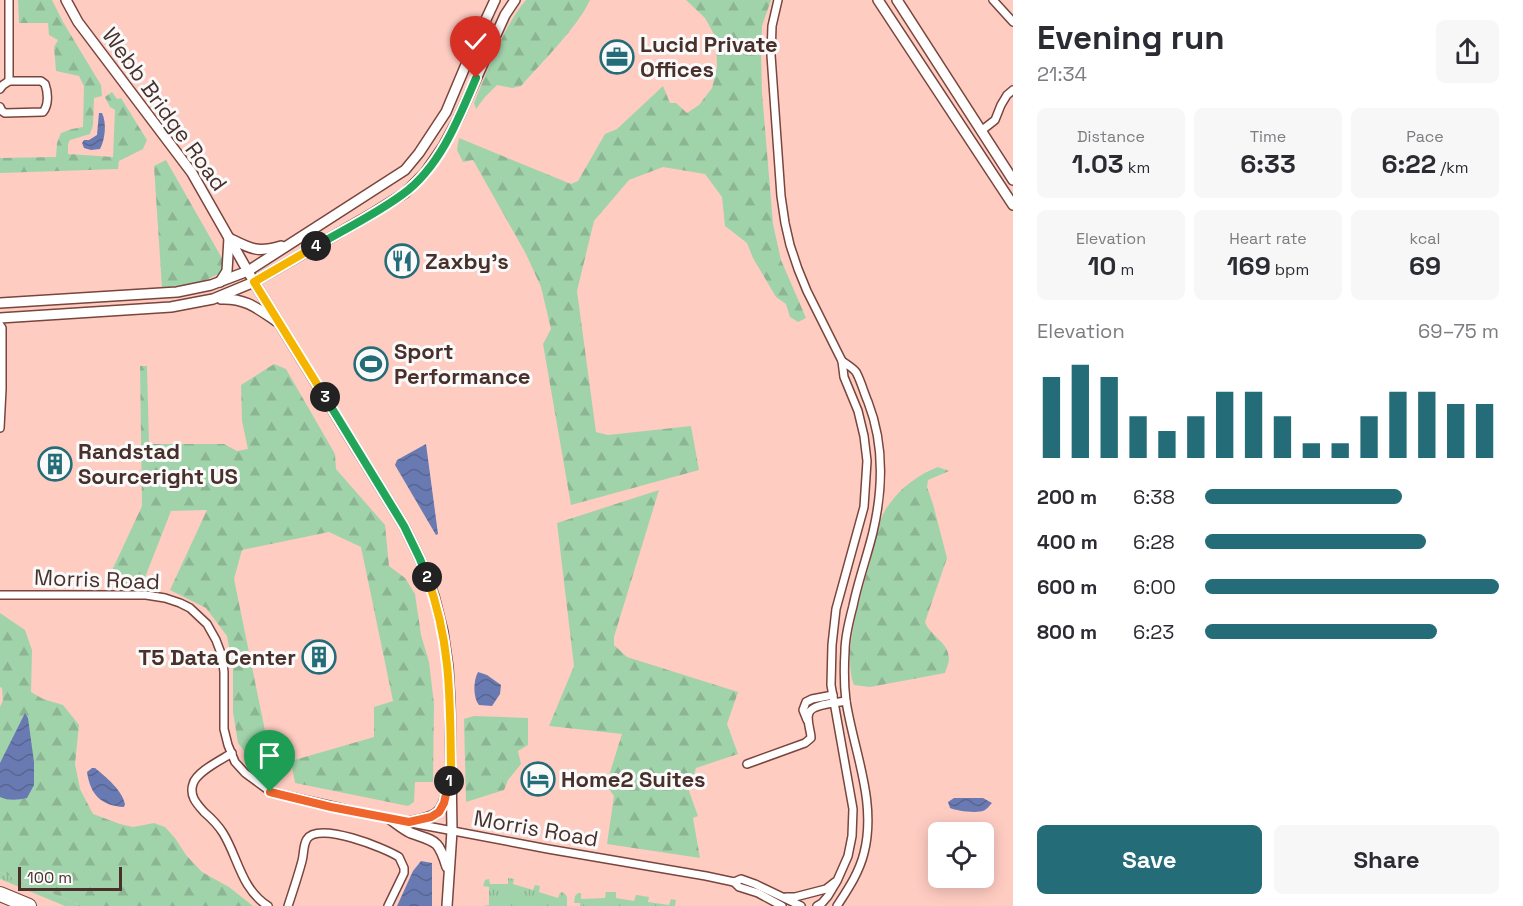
<!DOCTYPE html>
<html lang="en">
<head>
<meta charset="utf-8">
<style>
	body { margin:0; font-family:"Space Grotesk",sans-serif; background:#f7f7f7; color:#2b2b33; height:100vh; display:flex; flex-direction:column; font-size:22px; white-space:nowrap }
	* { box-sizing:border-box; margin:0 }
	p { font-size:20px; color:#7c7c81 }
	.icon { flex:none; width:33px; height:33px; fill:none; stroke:currentColor; stroke-width:2; stroke-linecap:round; stroke-linejoin:round }
	.map { position:relative; flex:1; overflow:hidden }
	.details { display:flex; flex-direction:column; background:#fff; width:510px }
	.details>* { flex:none }
	.fabs { position:absolute; left:928px; top:822px; display:grid; gap:12px }
	.fabs a { display:grid; place-items:center; width:66px; height:66px; border-radius:9px; background:#fff; box-shadow:0 3px 15px #0003; font-size:30px }
	.scale { position:absolute; left:18px; bottom:15px; width:104px; box-sizing:border-box; padding-left:6px; border:3px solid #49302b; border-top:0; font-size:16px; line-height:21px; white-space:nowrap; color:#49302b; -webkit-text-stroke:4px #fafafa; paint-order:stroke }
	.pin { position:absolute; display:grid; place-items:center; width:51px; height:51px; color:#fff; margin:-62px -26px; border-radius:50% 50% 50% 0; rotate:-45deg; box-shadow:0 0 6px #0007 }
	.pin .icon { rotate:45deg }
	.km { position:absolute; width:30px; height:30px; margin:-15px; border-radius:50%; background:#222; color:#fff; font-size:16px; line-height:30px; text-align:center }
	.round { display:grid; place-items:center; flex:none; width:63px; height:63px; border-radius:9px; background:#f7f7f7 }
	.overview { display:flex; align-items:center; justify-content:space-between; height:102px; padding:0 24px }
	h1 { font-size:33px; font-weight:600; line-height:45px }
	.figures { display:grid; grid-template-columns:repeat(3,1fr); gap:9px; height:102px; padding:6px 24px }
	.figures div { display:grid; align-content:center; border-radius:9px; background:#f7f7f7; text-align:center }
	.figures b { font-size:26px; font-weight:600 }
	.figures small { font-size:16px; font-weight:400 }
	.figures p { font-size:16px }
	.chart { height:168px; padding:12px 24px }
	.chart p { display:flex; justify-content:space-between }
	.chart svg { width:100%; height:108px; margin-top:6px; stroke:#236c78; stroke-width:6 }
	.cta { display:flex; gap:12px; margin-top:auto; padding:12px 24px }
	.cta a { flex:1; height:69px; border-radius:9px; background:#236c78; color:#fff; font-size:24px; font-weight:600; line-height:69px; text-align:center }
	.cta a+a { background:#f7f7f7; color:#2b2b33 }
	ul { padding:0 24px; list-style:none; font-size:20px }
	li { display:grid; grid-template-columns:96px 72px 1fr; align-items:center; height:45px }
	li i { height:15px; border-radius:8px; background:#236c78 }
	main { display:flex; flex:1; min-height:0 }
	.map>svg:first-child { display:block }
</style>
</head>
<body>
<main>
<div class="map">
<svg width="1013" height="906" viewBox="0 0 1013 906">
	<defs>
		<pattern id="grass-tufts" width="24" height="20" patternUnits="userSpaceOnUse" patternTransform="scale(1.5)"><rect width="24" height="20" fill="#a1d3ab"/><path d="M3 7l-1-3M5 7V3M7 7l1-3M15 17l-1-3M17 17v-4M19 17l1-3" fill="none" stroke="#8cb593"/></pattern>
		<pattern id="forest-firs" width="22" height="20" patternUnits="userSpaceOnUse" patternTransform="scale(1.5)"><rect width="22" height="20" fill="#a1d3ab"/><path d="M5 1l3.5 6h-7zM16 11l3.5 6h-7z" fill="#8cb593"/></pattern>
		<pattern id="water-waves" width="16" height="10" patternUnits="userSpaceOnUse" patternTransform="scale(1.5)"><rect width="16" height="10" fill="#697ab2"/><path d="M0 5q4-4 8 0t8 0" fill="none" stroke="#586491"/></pattern>
	</defs>
	<rect width="100%" height="100%" fill="#ffccc2"/>
	<g fill="url(#grass-tufts)">
		<polygon points="0,872 83,906 65,906 0,879"/>
		<polygon points="508,878 514,879 513,884 533,890 535,885 540,886 539,892 558,898 560,893 563,892 567,897 567,906 483,906 489,905 489,887 483,886 485,880 489,879 490,884 508,884"/>
		<polygon points="606,892 616,892 616,898 634,901 636,895 649,897 648,902 669,905 671,899 676,900 675,906 580,906 580,903 574,903 575,896 578,893 581,893 581,899 605,898"/>
	</g>
	<g fill="url(#forest-firs)">
		<polygon points="18,0 52,0 63,22 101,85 102,96 94,98 93,125 90,134 70,140 68,144 68,154 113,157 115,110 110,107 105,97 112,92 117,99 121,98 147,140 143,149 119,161 118,169 0,173 0,158 56,157 57,143 61,133 72,129 83,127 84,86 79,76 56,71 54,47 58,40 49,35 48,23 19,23"/>
		<path d="M526,0H590C577,28 542,62 521,86L512,88L497,85L485,97L476,109L474,103C487,72 504,25 526,0Z"/>
		<polygon points="686,0 771,0 762,26 761,52 762,93 773,224 781,260 806,318 798,322 790,317 786,304 776,297 753,258 747,243 725,226 722,197 705,174 663,167 629,180 594,221 577,291 596,432 608,435 691,426 699,470 571,505 543,344 551,329 541,287 526,254 473,160 463,162 457,150 459,138 571,184 578,181 605,134 617,129 663,86 670,103 676,103 687,113 699,105 712,88 717,67 716,38 705,18"/>
		<polygon points="166,160 223,260 221,273 199,283 162,288 154,166"/>
		<polygon points="274,364 286,369 335,454 336,469 385,525 389,566 405,578 415,594 421,635 429,662 434,704 433,782 415,782 414,802 408,806 295,783 291,761 374,737 374,707 393,701 361,547 329,532 242,550 234,579 269,750 257,767 238,743 233,712 233,670 227,636 206,608 170,590 207,510 171,511 142,585 116,585 109,577 142,506 140,366 147,366 149,444 224,444 237,451 248,449 242,421 241,385"/>
		<path d="M938,467L949,471L928,480L927,487L933,504L947,558L925,622C930,636 949,642 949,659C949,663 946,669 945,673L870,687L854,685C841,652 863,589 872,554C875,541 880,515 888,506C900,488 919,474 938,467Z"/>
		<polygon points="659,490 614,637 614,645 627,657 738,692 727,724 738,754 696,768 689,791 698,816 693,818 700,858 607,844 614,796 606,785 622,734 549,726 574,666 557,523"/>
		<polygon points="0,613 25,630 32,650 31,692 43,699 63,705 79,725 75,764 80,789 93,814 120,824 133,827 154,823 165,827 175,838 186,855 202,872 229,887 253,906 83,906 0,872 0,707 3,700 2,688 0,687"/>
		<polygon points="474,716 528,718 528,745 518,751 521,764 508,780 504,790 466,802 464,719"/>
	</g>
	<g fill="url(#water-waves)">
		<path d="M99,113H102C107,123 105,140 100,149L91,150L84,148L82,143L84,140H89L97,135Z"/>
		<polygon points="426,444 438,534 436,535 395,465 397,460"/>
		<path d="M478,672L487,675L501,685L500,694L492,706L479,705C473,698 473,681 478,672Z"/>
		<path d="M25,713L28,718L34,762V785L27,798C18,800 9,801 0,797V763Z"/>
		<path d="M92,768H95C106,777 122,790 125,804L124,807C101,806 90,794 87,772Z"/>
		<path d="M954,798H983L992,803C989,806 988,808 985,810C978,814 957,811 950,808L948,802Z"/>
		<polygon points="421,861 432,863 432,906 397,906 413,871"/>
	</g>
	<g fill="none" stroke-linecap="round" stroke-linejoin="round">
		<defs>
			<g id="minor">
				<polyline points="778,0 772,26 771,55 781,196 785,223 790,245 798,269 807,291 842,361 844,377 858,411 864,436 867,461 864,507 836,609 832,645 831,685 853,809 852,836 848,856 837,881 828,896 822,903 817,906"/>
				<polyline points="993,0 1013,22"/>
				<polyline points="9,81 9,0"/>
				<path d="M0,89L3,85L9,81H41L45,84C48,92 49,105 43,112L5,113L2,111L0,107"/>
				<polyline points="981,131 995,120 1001,105 1007,95 1013,90"/>
				<polyline points="0,325 2,328 2,389 0,428"/>
				<polyline points="0,595 146,595 165,598 180,603 190,608 207,624 216,640 222,656 224,672 224,729 228,745 235,762 245,773 271,792 390,819 548,849 706,876 734,882 741,879 755,884 801,906"/>
				<polyline points="807,720 803,710 806,702 812,699 833,695"/>
				<path d="M232,753C221,760 196,772 193,784C189,796 197,804 204,812C211,818 218,825 223,833C238,857 241,889 268,906"/>
				<path d="M747,764L805,743L811,738C811,731 806,720 809,713C812,704 837,703 846,701"/>
				<polyline points="734,882 739,887 758,893 782,906"/>
				<polyline points="786,897 795,897 826,889 835,882"/>
				<path d="M288,906C293,891 298,876 302,861C304,854 303,845 307,839C318,821 385,848 399,857L404,868V873L388,906"/>
				<path d="M837,906C848,889 859,873 864,853C877,802 854,752 846,701C844,685 844,668 845,651C845,636 849,621 853,606C858,581 867,557 873,532C883,489 884,443 868,402C864,393 861,381 856,372C853,368 846,364 842,361"/>
			</g>
			<g id="tertiary">
				<polyline points="66,0 78,22 192,173 254,282 404,526 420,559 434,596 443,632 448,667 450,702 452,831 447,906"/>
				<polyline points="878,0 1013,205"/>
				<polyline points="897,0 1013,180"/>
				<path d="M229,238C251,249 257,253 281,246"/>
				<polyline points="220,282 227,271 229,238"/>
				<path d="M221,299C245,298 257,308 276,321"/>
				<polyline points="0,303 177,292 211,285 248,271 405,170 419,153 446,112 475,43 495,0"/>
				<polyline points="0,318 171,307 213,299 254,282 370,215 405,193 425,173 443,147 458,119 505,15 515,0"/>
				<path d="M390,819C397,824 404,830 411,833C436,842 438,839 447,867"/>
				<path d="M409,822C433,817 443,816 447,790"/>
			</g>
			<polyline id="motorway" points="0,894 29,906"/>
		</defs>
		<use href="#minor" stroke="#79453c" stroke-width="10"/>
		<use href="#tertiary" stroke="#79453c" stroke-width="12"/>
		<use href="#motorway" stroke="#79453c" stroke-width="16"/>
		<use href="#minor" stroke="#fff" stroke-width="7"/>
		<use href="#tertiary" stroke="#fff" stroke-width="9"/>
		<use href="#motorway" stroke="#fff" stroke-width="14"/>
	</g>
	<g fill="none" stroke-linecap="round" stroke-linejoin="round">
		<defs>
			<polyline id="split-1" points="270,792 331,807 409,822 431,817 439,812 444,803 449,781"/>
			<path id="split-2" d="M427,577C451,642 450,699 451,767L449,781"/>
			<polyline id="split-3" points="325,397 404,526 420,559 427,577"/>
			<polyline id="split-4" points="316,246 254,282 325,397"/>
			<path id="split-5" d="M316,246C345,229 376,214 403,194C440,167 459,118 476,78"/>
		</defs>
		<use href="#split-1" stroke="#fff" stroke-width="12"/>
		<use href="#split-2" stroke="#fff" stroke-width="12"/>
		<use href="#split-3" stroke="#fff" stroke-width="12"/>
		<use href="#split-4" stroke="#fff" stroke-width="12"/>
		<use href="#split-5" stroke="#fff" stroke-width="12"/>
		<use href="#split-1" stroke="#f0652b" stroke-width="8"/>
		<use href="#split-2" stroke="#f5b400" stroke-width="8"/>
		<use href="#split-3" stroke="#22a559" stroke-width="8"/>
		<use href="#split-4" stroke="#f5b400" stroke-width="8"/>
		<use href="#split-5" stroke="#22a559" stroke-width="8"/>
	</g>
	<defs>
		<symbol id="office-ring" viewBox="-11 -11 22 22"><circle r="9.5" fill="#fafafa" stroke="#236c78" stroke-width="1.5"/><path d="M-6-3h4V-5.5h4V-3h4V5H-6ZM-1-4.5V-3h2v-1.5ZM-6 0V1H6V0Z" fill="#236c78"/></symbol>
		<symbol id="restaurant-ring" viewBox="-11 -11 22 22"><circle r="9.5" fill="#fafafa" stroke="#236c78" stroke-width="1.5"/><path d="M-5-6h1v4h1v-4h1v4h1v-4h1v5L-1.5 .5V6h-2V.5L-5-1ZM5-6V6H3V1.5H1.5Q1.5-4 5-6Z" fill="#236c78"/></symbol>
		<symbol id="stadium-ring" viewBox="-11 -11 22 22"><circle r="9.5" fill="#fafafa" stroke="#236c78" stroke-width="1.5"/><path d="M0-5a6.5 5 0 1 0 0 10a6.5 5 0 1 0 0-10ZM-3.5-1.8h7v3.6h-7Z" fill="#236c78"/></symbol>
		<symbol id="building-ring" viewBox="-11 -11 22 22"><circle r="9.5" fill="#fafafa" stroke="#236c78" stroke-width="1.5"/><path d="M-4-6H4V6H1V3H-1V6H-4ZM-2.5-4.3h1.7v1.8h-1.7ZM.8-4.3h1.7v1.8H.8ZM-2.5-1h1.7V.8h-1.7ZM.8-1h1.7V.8H.8Z" fill="#236c78"/></symbol>
		<symbol id="hotel-ring" viewBox="-11 -11 22 22"><circle r="9.5" fill="#fafafa" stroke="#236c78" stroke-width="1.5"/><path d="M-6-4.5h1.5V1H6V5H4.5V3h-9V5H-6ZM-4 0a1.8 1.8 0 1 1 3.6 0ZM.5 0V-2.5h3Q6-2.5 6 0Z" fill="#236c78"/></symbol>
	</defs>
	<g fill-rule="evenodd">
		<use href="#office-ring" x="598" y="38" width="38" height="38"/>
		<use href="#restaurant-ring" x="383" y="242" width="38" height="38"/>
		<use href="#stadium-ring" x="352" y="345" width="38" height="38"/>
		<use href="#building-ring" x="36" y="445" width="38" height="38"/>
		<use href="#building-ring" x="300" y="638" width="38" height="38"/>
		<use href="#hotel-ring" x="519" y="760" width="38" height="38"/>
	</g>
	<g text-anchor="middle" stroke-width="6" stroke-linejoin="round" paint-order="stroke">
		<g font-size="22" font-weight="bold" fill="#49302b" stroke="#fafafa" text-anchor="start">
			<text x="640" y="52">Lucid Private<tspan x="640" dy="25">Offices</tspan></text>
			<text x="425" y="269">Zaxby's</text>
			<text x="394" y="359">Sport<tspan x="394" dy="25">Performance</tspan></text>
			<text x="78" y="459">Randstad<tspan x="78" dy="25">Sourceright US</tspan></text>
			<text x="296" y="665" text-anchor="end">T5 Data Center</text>
			<text x="561" y="787">Home2 Suites</text>
		</g>
		<g font-size="22" fill="#49302b" stroke="#fafafa">
			<text transform="translate(165 109) rotate(54)" y="8">Webb Bridge Road</text>
			<text transform="translate(97 579) rotate(2)" y="8">Morris Road</text>
			<text transform="translate(536 828) rotate(10)" y="8">Morris Road</text>
		</g>
	</g>
</svg>
<div class="fabs">
<a><svg class="icon" aria-label="locate" viewBox="0 0 24 24"><circle cx="12" cy="12" r="6"/><path d="M12 2v4M12 18v4M2 12h4M18 12h4"/></svg></a>
</div>
<div class="scale">100 m</div>
<div class="pin" style="left:270px;top:792px;background:#1e9e55"><svg class="icon" aria-label="arrive" viewBox="0 0 24 24"><path d="M6 21V4h12l-3 4 3 4H6"/></svg></div>
<div class="pin" style="left:476px;top:78px;background:#d93025"><svg class="icon" aria-label="check" viewBox="0 0 24 24"><path d="M5 12l5 5 9-10"/></svg></div>
<b class="km" style="left:449px;top:781px">1</b>
<b class="km" style="left:427px;top:577px">2</b>
<b class="km" style="left:325px;top:397px">3</b>
<b class="km" style="left:316px;top:246px">4</b>
</div>
<section class="details">
<div class="overview"><div><h1>Evening run</h1><p>21:34</p></div><a class="round"><svg class="icon" aria-label="share" viewBox="0 0 24 24"><path d="M12 15V3M7 8l5-5 5 5M5 13v7h14v-7"/></svg></a></div>
<div class="figures">
<div><p>Distance</p><b>1.03<small> km</small></b></div>
<div><p>Time</p><b>6:33</b></div>
<div><p>Pace</p><b>6:22<small> /km</small></b></div>
</div>
<div class="figures">
<div><p>Elevation</p><b>10<small> m</small></b></div>
<div><p>Heart rate</p><b>169<small> bpm</small></b></div>
<div><p>kcal</p><b>69</b></div>
</div>
<div class="chart"><p><span>Elevation</span>69–75 m</p>
<svg viewBox="0 0 160 44" preserveAspectRatio="none"><path d="M5 44V11M15 44V6M25 44V11M35 44V27M45 44V33M55 44V27M65 44V17M75 44V17M85 44V27M95 44V38M105 44V38M115 44V27M125 44V17M135 44V17M145 44V22M155 44V22"/></svg>
</div>
<ul>
<li><b>200 m</b>6:38<i style="width:67%"></i></li>
<li><b>400 m</b>6:28<i style="width:75%"></i></li>
<li><b>600 m</b>6:00<i style="width:100%"></i></li>
<li><b>800 m</b>6:23<i style="width:79%"></i></li>
</ul>
<div class="cta"><a>Save</a><a>Share</a></div>
</section>
</main>
</body>
</html>
